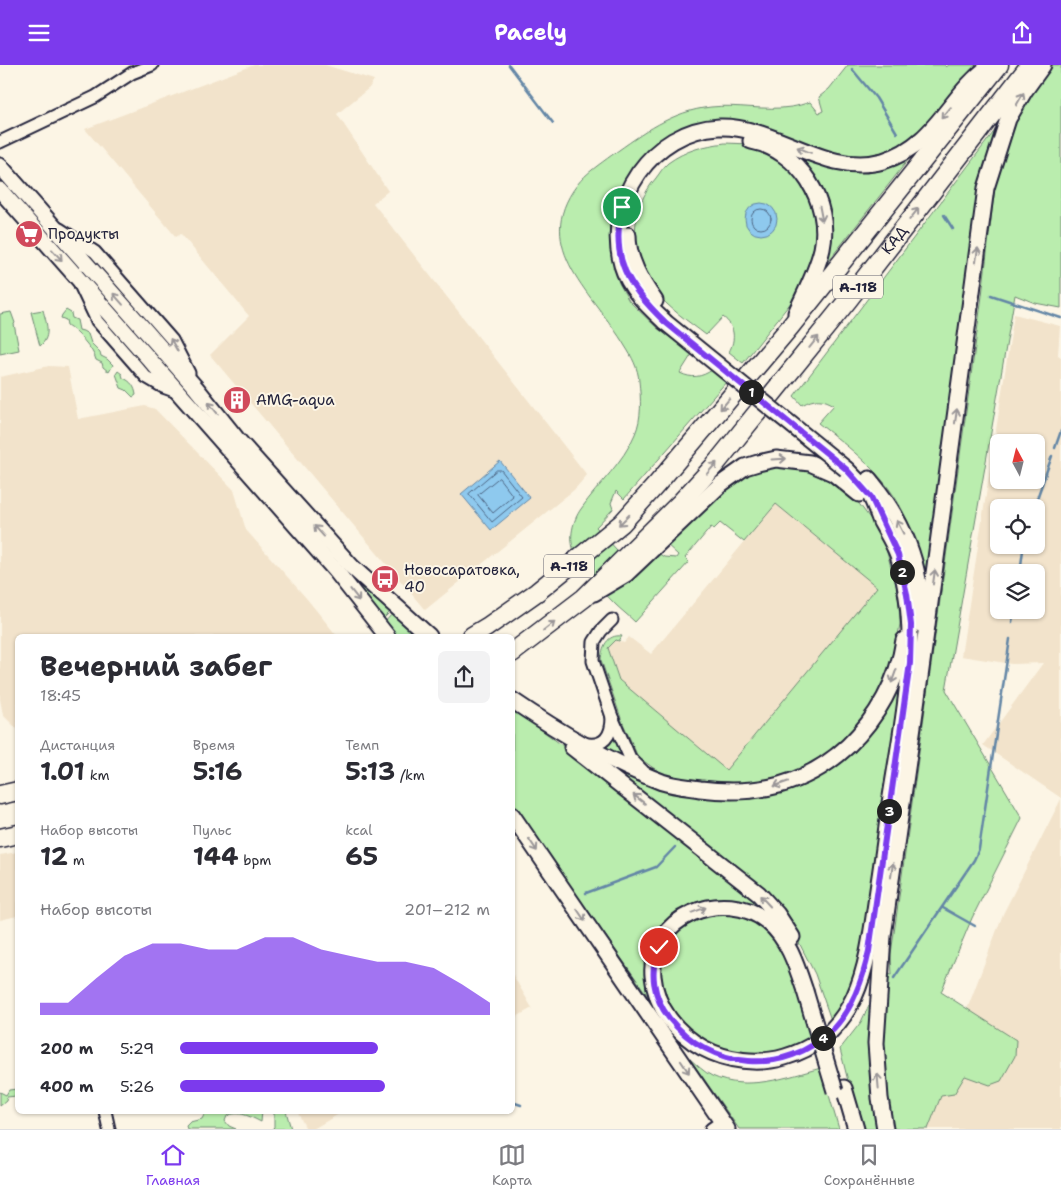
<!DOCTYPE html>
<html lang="ru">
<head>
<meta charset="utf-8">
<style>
	body { margin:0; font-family:"Shantell Sans",sans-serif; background:#f2f2f3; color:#2b2b33; height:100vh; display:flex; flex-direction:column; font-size:19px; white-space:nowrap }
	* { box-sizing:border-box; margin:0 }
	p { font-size:16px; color:#7c7c81 }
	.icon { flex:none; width:28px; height:28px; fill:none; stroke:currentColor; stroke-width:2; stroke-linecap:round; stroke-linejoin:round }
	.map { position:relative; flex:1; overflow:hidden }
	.panel { position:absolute; left:15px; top:569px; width:500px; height:480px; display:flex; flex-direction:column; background:#fff; border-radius:8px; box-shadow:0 1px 4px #0004 }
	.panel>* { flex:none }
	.needle { width:32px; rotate:353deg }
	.buttons { position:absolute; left:990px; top:369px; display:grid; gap:10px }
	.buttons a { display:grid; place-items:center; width:55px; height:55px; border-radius:8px; background:#fff; box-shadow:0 1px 4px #0004; font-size:25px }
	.pin { position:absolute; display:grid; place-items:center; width:42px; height:42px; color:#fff; margin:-21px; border:2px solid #fff; border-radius:50%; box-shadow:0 1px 5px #0007 }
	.km { position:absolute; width:25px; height:25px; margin:-12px; border-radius:50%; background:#222; color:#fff; font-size:14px; line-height:25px; text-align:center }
	.round { display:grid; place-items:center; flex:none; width:52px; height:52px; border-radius:8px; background:#f2f2f3 }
	.headline { display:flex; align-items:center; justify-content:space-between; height:85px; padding:0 25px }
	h1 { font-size:28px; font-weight:700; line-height:38px }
	.figures { display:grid; grid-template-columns:repeat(3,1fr); gap:8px; height:85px; padding:5px 25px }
	.figures div { display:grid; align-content:center }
	.figures b { font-size:25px; font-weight:700 }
	.figures small { font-size:14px; font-weight:400 }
	.figures p { font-size:14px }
	.chart { height:140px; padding:10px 25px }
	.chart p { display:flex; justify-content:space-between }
	.chart svg { width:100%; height:90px; margin-top:5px; fill:#7c3aed; opacity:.7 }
	ul { padding:0 25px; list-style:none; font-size:16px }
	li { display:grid; grid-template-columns:80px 60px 1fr; align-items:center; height:38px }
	li i { height:12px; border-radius:6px; background:#7c3aed }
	header { display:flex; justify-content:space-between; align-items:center; height:65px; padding:0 25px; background:#7c3aed; color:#fff; font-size:22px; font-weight:700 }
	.tab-bar { display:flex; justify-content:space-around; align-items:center; height:70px; border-top:1px solid #e1e1e2; background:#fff; font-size:14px; color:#7c7c81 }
	.tab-bar a { display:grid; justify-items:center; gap:2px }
	.tab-bar .on { color:#7c3aed }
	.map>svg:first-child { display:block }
</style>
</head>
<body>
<header><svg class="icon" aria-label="menu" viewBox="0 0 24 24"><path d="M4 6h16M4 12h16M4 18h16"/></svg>Pacely<svg class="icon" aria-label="share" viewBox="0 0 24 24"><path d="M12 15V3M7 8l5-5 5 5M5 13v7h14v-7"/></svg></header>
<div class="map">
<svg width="1061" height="1064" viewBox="0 0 1061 1064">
	<rect width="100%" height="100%" fill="#fcf5e5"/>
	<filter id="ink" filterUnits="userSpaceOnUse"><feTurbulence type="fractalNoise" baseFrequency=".02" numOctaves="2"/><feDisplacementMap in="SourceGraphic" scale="10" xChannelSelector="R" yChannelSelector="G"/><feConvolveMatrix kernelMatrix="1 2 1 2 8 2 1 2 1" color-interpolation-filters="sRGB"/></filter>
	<g filter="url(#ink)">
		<g fill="#f2e3cb" fill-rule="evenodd">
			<polygon points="254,0 325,0 374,15 369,23 337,49 388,126 373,138 587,410 575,424 425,545 210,290 249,251 181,169 176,172 85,64"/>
			<path d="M1014,249L1060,261L1058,290L1061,292V733L983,680L1043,598L1012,599L961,591ZM999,378H1036V415H999ZM999,442H1036V480H999ZM999,508H1036V545H999Z"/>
			<polygon points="49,301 68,302 78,354 145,341 155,344 234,425 246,465 307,534 337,571 18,571 17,664 3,650 0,634 0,312"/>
			<polygon points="776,439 878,522 726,706 619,615 608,583 616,575 624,578 629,572 651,589"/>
			<polygon points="1061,734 1061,1064 922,1064 1003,849"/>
			<polygon points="17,787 17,851 0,855 0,790"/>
			<polygon points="513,910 532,943 513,954 512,954"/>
			<polygon points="297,1046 344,1046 313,1064 306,1064"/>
		</g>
		<g fill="#baedae" stroke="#6e8874">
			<path d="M848,0H944L946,2L949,0H976L920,67L905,80L867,94L842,92L800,78L686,63L662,75L650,85L636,99L619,127L613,148L611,169L614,201L619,218L629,236L657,263L692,289L680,308C692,314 702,312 712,305L727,316L624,434L616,426L611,438L613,444L596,462L637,507L658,488L664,492L676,493L678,490L665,478L731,416L765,400L816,405L854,432L875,460L886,484L897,524L899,540L900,559L894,593L889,607L872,642L852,666L828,688L800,705L778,713L752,719L676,713L659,707L638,692L622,656L601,595C602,582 607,569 622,571L619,576L616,575L608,583L619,615L726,705L877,522L776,439L744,477L720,458L714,464L711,462L685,493L689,497L635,557C629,551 621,545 615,539C605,530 597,517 589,506C584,500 578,494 575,488C568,474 573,455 581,444C599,418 623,398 635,369C642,353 641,334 639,316C638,303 632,292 625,281C595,230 530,182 577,120C586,108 600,99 612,90C643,68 672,46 711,42C737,39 765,46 791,42C798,41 804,39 810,37L819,48L823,46L819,32L829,24Z"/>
			<polygon points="1052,0 1061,0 1061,243 1035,238 1015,230 946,625 1022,753 972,853 941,927 1016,975 1015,991 1001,1016 990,1020 965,1011 954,1029 941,1031 928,1064 892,1064 886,1029 882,976 888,909 892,910 891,889 895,861 982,231 995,120 1006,78 1018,47 1031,27"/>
			<path d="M996,64L983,120L965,227L925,515C920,493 914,471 904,449C887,411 850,383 818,358L834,340C823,333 814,333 802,340L794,331Z"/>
			<path d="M725,78L750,79L774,89L795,106L817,147V183L800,226L743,298L729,287C736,274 735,261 723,252L706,270C688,256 668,243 654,225C628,192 629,144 656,113C660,108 663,102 668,98C686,85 703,81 725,78Z"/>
			<polygon points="785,82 834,101 912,90 826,199 824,199 829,163"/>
			<path d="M43,245C46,257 52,271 40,281L31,247Z"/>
			<path d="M66,245L71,248L72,253L77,255L79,265L83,266L88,269L91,278L100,287L101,291L107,294L113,300L109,307L103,302L102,298L96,295C94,285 76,265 67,260L66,255L61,253L62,250Z"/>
			<polygon points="11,247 15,258 14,259 19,285 0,289 0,249"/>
			<path d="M118,306L122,309L123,313C131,316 135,322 136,330L133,332L126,325L121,323L116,309Z"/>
			<polygon points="351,510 390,547 382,555 349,512"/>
			<polygon points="392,549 420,571 394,571 384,558"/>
			<polygon points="904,610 861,903 832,958 815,909 788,856 603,698 711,730 831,701"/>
			<path d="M512,643L598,707L757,835L765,847C758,843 750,838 741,836C700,824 655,850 647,892C644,906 649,920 652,933L650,934L513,739Z"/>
			<polygon points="617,669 623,692 603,683"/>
			<path d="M732,846C741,850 760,856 767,863C793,889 802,940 811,975L799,983L760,991L731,988L692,970L664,935L658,908L665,879L675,866L700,849Z"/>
			<polygon points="869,940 872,940 870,990 871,1021 880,1064 860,1064 840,984 861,957"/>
			<path d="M690,994C697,1000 704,1007 712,1011C747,1027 787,1012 821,1003L839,1064H739Z"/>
			<polygon points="17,1024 17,1031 7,1032 6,1036 0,1041 0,1027 6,1030 9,1025"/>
			<path d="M206,1046H262L261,1057C251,1052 239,1045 227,1051L225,1056L229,1061L236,1064H187L186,1061L190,1057L202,1054Z"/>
			<polygon points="274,1046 286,1046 291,1064 272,1064 274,1062"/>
		</g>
		<g fill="#8ec9ee" stroke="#6386a6">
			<circle cx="761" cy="154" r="16"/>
			<polygon points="500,396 530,433 491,465 461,429"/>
		</g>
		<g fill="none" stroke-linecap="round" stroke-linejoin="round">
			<g stroke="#4d6583" stroke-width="1">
				<circle cx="761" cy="154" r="10"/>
				<polygon points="497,405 501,405 522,432 492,457 469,429"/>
				<polygon points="499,413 513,431 493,448 478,430"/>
			</g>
			<g stroke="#6386a6" stroke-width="2.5">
				<polyline points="509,0 553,58"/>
				<polyline points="852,4 876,33 897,68"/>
				<polyline points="944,150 953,164"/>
				<polyline points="991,230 1061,253"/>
				<polyline points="1055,383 1061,366"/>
				<polyline points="1034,442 1052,391"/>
				<polyline points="1020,508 1023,485"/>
				<polyline points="1012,557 1014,545"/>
				<polyline points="586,828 656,802 675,782"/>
				<polyline points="943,843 975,861"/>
				<polyline points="894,913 974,795 979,784 1010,574"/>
				<polyline points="512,1037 521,1040"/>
			</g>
			<defs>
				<g id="minor">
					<polyline points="0,77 95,32 132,8 152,0"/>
					<polyline points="60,164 95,187 172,275 189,308"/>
					<polyline points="80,220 97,256 146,312 163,322 177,327"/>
					<polyline points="612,555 601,566 594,577 593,596 612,652 630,693 643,706"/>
					<path d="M583,678C604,683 612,671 612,652"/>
					<polyline points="105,1046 109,1064"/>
					<polyline points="711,1064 721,1057"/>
				</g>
				<g id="major">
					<path d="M751,76C799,85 832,137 822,184C817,206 805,228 796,248"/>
					<polyline points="0,101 196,323 236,373 352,502 429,571"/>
					<polyline points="0,125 336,506 387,571"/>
					<path d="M628,170C628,195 641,216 655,236"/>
					<path d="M665,257C648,241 629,224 622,200C604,136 652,65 719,62C776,60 825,112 883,96C937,80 949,29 991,0"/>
					<path d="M869,414C893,443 912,478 918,515C921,529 920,544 921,559"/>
					<polyline points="594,528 626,509 721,419 745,402 758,398 776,394 810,398 833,408 859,429"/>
					<path d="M512,635C559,667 609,697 662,717C674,721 687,722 700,724C756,731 805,721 848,681C877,653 898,616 904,575"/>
					<polyline points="572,682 759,829 777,849 792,872"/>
					<polyline points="512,750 727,1064"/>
					<path d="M805,926C797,902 788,873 768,857C724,821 648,851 653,911C656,943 676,968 703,983C727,996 758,1000 785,992C858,971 867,902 876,838C881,805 886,771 890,738C900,672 917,598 907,532C905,518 902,503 898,490C894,479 887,468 881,457C878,449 875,440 871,432C865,422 855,413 846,404"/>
					<polyline points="844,1023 856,1064"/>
					<polyline points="885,1064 880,1033 876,978 883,871 920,612 986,123 1008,54 1025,25 1043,0"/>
				</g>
				<g id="highway">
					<polyline points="472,571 487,562 537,527 622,458 657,419 790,262 999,0"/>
					<path id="s1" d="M512,588L584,533L679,439L714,401L848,235L1030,0"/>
					<polyline points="0,730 18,726"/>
					<polyline points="0,773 18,769"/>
				</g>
			</defs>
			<use href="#minor" stroke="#22223b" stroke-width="15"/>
			<use href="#major" stroke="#22223b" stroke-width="19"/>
			<use href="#highway" stroke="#22223b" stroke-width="21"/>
			<use href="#minor" stroke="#fcf5e5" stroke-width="11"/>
			<use href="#major" stroke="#fcf5e5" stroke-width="15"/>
			<use href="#highway" stroke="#fcf5e5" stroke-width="18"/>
			<defs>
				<g id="major-bridge">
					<polyline points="665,257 846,404"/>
					<polyline points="805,926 835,1026"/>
				</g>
			</defs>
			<use href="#major-bridge" stroke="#22223b" stroke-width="19" stroke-linecap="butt"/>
			<use href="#major-bridge" stroke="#fcf5e5" stroke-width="15"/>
		</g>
		<defs><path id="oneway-shaft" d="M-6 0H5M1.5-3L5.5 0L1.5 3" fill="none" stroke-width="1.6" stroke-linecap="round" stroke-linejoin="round" transform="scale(1.25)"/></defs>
		<g stroke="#9a9698">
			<use href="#oneway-shaft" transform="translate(1020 34) rotate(-60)"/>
			<use href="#oneway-shaft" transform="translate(946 48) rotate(130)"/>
			<use href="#oneway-shaft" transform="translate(804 85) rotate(-158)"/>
			<use href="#oneway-shaft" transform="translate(821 149) rotate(79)"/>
			<use href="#oneway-shaft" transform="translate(914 149) rotate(-52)"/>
			<use href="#oneway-shaft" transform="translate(57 190) rotate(48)"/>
			<use href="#oneway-shaft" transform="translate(977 190) rotate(-82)"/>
			<use href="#oneway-shaft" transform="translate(118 234) rotate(-131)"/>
			<use href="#oneway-shaft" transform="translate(814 277) rotate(-51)"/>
			<use href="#oneway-shaft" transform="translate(174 280) rotate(-120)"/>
			<use href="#oneway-shaft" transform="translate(725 339) rotate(130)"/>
			<use href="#oneway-shaft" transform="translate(213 343) rotate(-129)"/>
			<use href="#oneway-shaft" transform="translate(956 351) rotate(-82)"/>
			<use href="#oneway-shaft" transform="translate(779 394) rotate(-3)"/>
			<use href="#oneway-shaft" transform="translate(712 403) rotate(-49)"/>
			<use href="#oneway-shaft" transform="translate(624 455) rotate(135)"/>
			<use href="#oneway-shaft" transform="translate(900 462) rotate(-117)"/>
			<use href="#oneway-shaft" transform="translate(319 466) rotate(-132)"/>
			<use href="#oneway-shaft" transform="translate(934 512) rotate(-82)"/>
			<use href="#oneway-shaft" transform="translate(355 530) rotate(52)"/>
			<use href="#oneway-shaft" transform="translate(549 561) rotate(-38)"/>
			<use href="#oneway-shaft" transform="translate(894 611) rotate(110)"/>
			<use href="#oneway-shaft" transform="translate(781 719) rotate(161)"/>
			<use href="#oneway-shaft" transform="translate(639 734) rotate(-142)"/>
			<use href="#oneway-shaft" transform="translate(533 780) rotate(56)"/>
			<use href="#oneway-shaft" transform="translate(892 805) rotate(-82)"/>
			<use href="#oneway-shaft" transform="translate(765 836) rotate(-133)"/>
			<use href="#oneway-shaft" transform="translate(699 845) rotate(-20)"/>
			<use href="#oneway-shaft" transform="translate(581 850) rotate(56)"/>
			<use href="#oneway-shaft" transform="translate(685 1002) rotate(56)"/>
			<use href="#oneway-shaft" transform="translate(878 1016) rotate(-95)"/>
		</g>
	</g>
	<g fill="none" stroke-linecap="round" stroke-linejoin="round" filter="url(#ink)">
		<defs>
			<path id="route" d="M622,142C610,195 628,221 665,257L846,404L871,432L898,490L907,529L911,560L910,598L869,886C863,914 853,943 833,964C785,1012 710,1005 669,953C653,932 649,906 659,882"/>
		</defs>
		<use href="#route" stroke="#fff" stroke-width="10"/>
		<use href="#route" stroke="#7c3aed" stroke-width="6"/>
	</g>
	<defs>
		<symbol id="supermarket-disc" viewBox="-11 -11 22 22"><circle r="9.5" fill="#d1495b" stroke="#fcf5e5"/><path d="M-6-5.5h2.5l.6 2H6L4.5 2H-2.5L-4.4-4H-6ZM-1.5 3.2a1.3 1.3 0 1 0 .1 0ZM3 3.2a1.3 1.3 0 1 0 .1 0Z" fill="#fff"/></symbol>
		<symbol id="building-disc" viewBox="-11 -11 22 22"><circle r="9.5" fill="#d1495b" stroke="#fcf5e5"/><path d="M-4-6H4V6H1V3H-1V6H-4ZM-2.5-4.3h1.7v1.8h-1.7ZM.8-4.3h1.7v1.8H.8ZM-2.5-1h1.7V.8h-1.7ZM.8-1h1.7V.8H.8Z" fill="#fff"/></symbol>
		<symbol id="bus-disc" viewBox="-11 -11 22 22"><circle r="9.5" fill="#d1495b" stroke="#fcf5e5"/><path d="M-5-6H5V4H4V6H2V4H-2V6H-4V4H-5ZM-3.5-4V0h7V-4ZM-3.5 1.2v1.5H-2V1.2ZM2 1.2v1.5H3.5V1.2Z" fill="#fff"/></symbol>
	</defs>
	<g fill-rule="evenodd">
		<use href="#supermarket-disc" x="13" y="153" width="32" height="32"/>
		<use href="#building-disc" x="221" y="319" width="32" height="32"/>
		<use href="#bus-disc" x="369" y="498" width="32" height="32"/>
	</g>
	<g text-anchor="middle" stroke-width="4" stroke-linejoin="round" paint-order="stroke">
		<g fill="#fcf5e5" stroke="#63616e" stroke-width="1">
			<rect x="833" y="210.5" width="50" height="23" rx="4"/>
			<rect x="544" y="489.5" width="50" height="23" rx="4"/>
		</g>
		<g font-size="14" font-weight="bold" fill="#22223b">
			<text x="858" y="227">А-118</text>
			<text x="569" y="506">А-118</text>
		</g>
		<g font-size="15" fill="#22223b" stroke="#fcf5e5" text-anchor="start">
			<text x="48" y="174">Продукты</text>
			<text x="256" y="340">AMG-aqua</text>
			<text x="404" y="510">Новосаратовка,<tspan x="404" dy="17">40</tspan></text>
		</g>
		<g font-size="15" fill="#22223b" stroke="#fcf5e5">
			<text dy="5" stroke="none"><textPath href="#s1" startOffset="565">КАД</textPath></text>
		</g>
	</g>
</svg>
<div class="buttons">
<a><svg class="needle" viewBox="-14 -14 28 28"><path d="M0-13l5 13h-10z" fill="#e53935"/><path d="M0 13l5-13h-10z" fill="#7c7c81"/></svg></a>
<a><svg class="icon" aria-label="locate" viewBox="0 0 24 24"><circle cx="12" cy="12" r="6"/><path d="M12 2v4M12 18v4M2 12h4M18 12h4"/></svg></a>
<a><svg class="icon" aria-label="layers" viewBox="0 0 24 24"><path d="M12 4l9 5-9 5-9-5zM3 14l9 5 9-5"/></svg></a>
</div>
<div class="pin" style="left:622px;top:142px;background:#1e9e55"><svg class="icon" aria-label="arrive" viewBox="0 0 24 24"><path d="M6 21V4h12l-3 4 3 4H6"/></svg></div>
<div class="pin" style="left:659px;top:882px;background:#d93025"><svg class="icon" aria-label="check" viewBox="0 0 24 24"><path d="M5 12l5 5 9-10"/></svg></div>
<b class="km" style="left:751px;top:327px">1</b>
<b class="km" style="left:902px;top:507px">2</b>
<b class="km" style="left:889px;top:746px">3</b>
<b class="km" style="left:823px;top:973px">4</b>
<section class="panel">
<div class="headline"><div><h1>Вечерний забег</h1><p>18:45</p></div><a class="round"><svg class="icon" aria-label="share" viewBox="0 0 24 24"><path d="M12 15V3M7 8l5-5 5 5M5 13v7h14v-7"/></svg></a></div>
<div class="figures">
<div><p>Дистанция</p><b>1.01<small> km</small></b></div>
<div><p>Время</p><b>5:16</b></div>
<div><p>Темп</p><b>5:13<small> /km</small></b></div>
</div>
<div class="figures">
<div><p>Набор высоты</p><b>12<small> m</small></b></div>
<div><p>Пульс</p><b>144<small> bpm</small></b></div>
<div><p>kcal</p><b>65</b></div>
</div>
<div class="chart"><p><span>Набор высоты</span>201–212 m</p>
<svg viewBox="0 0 160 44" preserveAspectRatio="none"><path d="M0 44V38L10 38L20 26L30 15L40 9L50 9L60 12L70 12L80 6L90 6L100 12L110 15L120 18L130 18L140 21L150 29L160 38V44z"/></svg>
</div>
<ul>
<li><b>200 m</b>5:29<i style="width:64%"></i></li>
<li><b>400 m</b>5:26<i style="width:66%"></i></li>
</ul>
</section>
</div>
<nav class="tab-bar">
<a class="on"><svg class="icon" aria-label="home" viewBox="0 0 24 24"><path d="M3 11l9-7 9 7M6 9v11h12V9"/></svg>Главная</a>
<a><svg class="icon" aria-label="map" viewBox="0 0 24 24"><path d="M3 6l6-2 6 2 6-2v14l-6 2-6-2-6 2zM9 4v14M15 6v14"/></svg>Карта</a>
<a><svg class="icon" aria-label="saved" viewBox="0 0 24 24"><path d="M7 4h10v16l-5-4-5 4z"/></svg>Сохранённые</a>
</nav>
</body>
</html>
